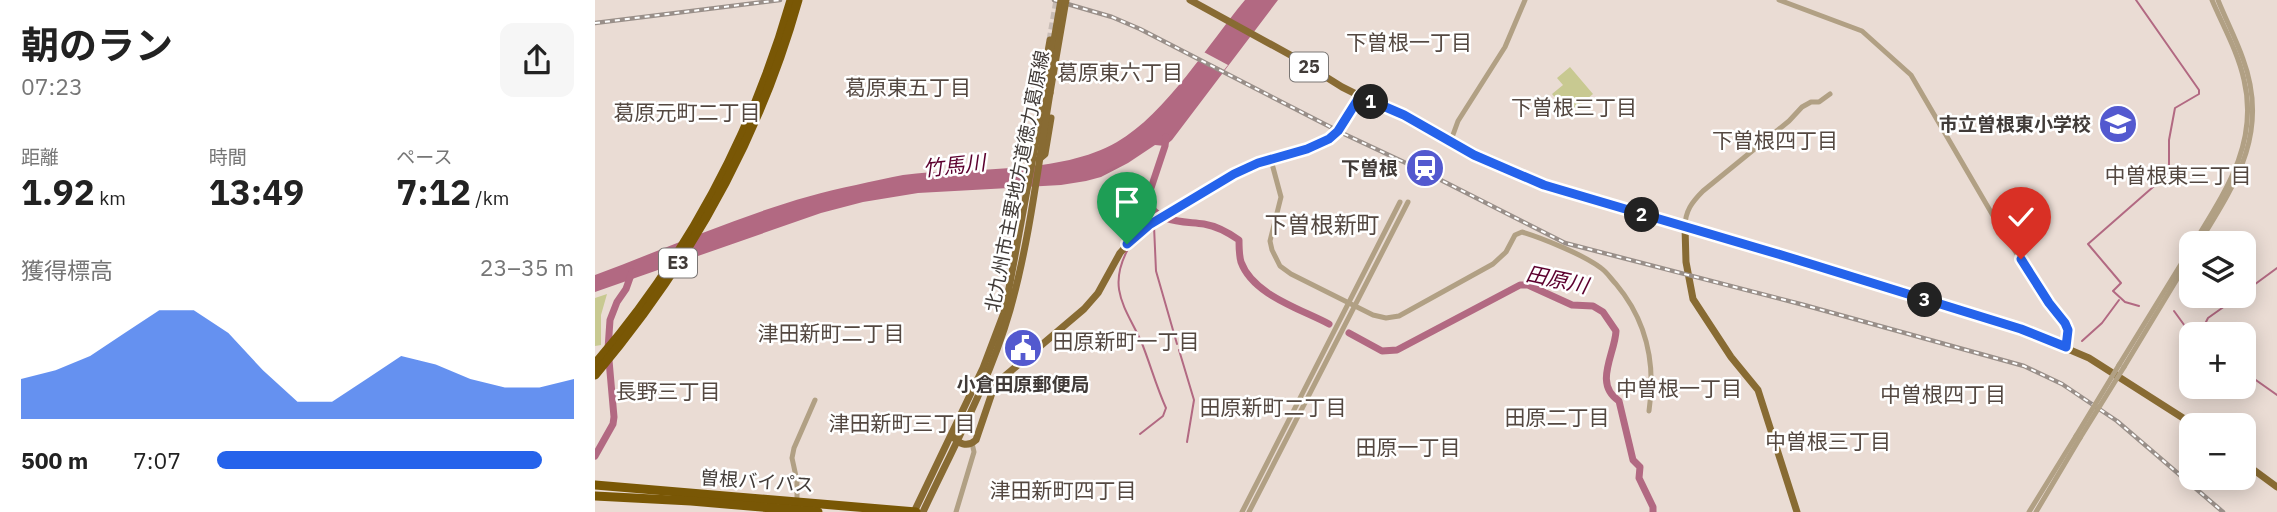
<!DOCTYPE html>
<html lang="ja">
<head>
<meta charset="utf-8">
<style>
	body { margin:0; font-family:"IBM Plex Sans","Noto Sans JP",sans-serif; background:#f6f6f6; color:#222; height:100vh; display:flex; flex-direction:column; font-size:26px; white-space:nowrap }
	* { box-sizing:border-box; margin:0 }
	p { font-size:23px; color:#767676 }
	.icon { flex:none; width:38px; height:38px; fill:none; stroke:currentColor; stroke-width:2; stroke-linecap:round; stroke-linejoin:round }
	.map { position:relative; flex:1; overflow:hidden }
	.drawer { display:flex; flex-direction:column; background:#fff; width:595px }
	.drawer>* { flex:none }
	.tools { position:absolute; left:1584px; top:231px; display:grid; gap:14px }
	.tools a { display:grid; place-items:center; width:77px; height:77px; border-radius:14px; background:#fff; box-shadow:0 4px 18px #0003; font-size:35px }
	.pin { position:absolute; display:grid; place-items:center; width:60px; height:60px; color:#fff; margin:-72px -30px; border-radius:50% 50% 50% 0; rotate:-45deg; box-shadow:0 0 7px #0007 }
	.pin .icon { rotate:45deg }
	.km { position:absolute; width:35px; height:35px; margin:-18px; border-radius:50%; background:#222; color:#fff; font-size:19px; line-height:35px; text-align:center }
	.round { display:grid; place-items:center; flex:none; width:74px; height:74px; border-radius:14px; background:#f6f6f6 }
	.head { display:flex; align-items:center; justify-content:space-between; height:119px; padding:0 21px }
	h1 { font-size:38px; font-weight:700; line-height:52px }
	.stats { display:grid; grid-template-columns:repeat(3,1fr); gap:10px; height:119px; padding:7px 21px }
	.stats div { display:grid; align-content:center }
	.stats b { font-size:35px; font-weight:700 }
	.stats small { font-size:19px; font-weight:400 }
	.stats p { font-size:19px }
	.chart { height:196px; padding:14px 21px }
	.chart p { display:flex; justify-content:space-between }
	.chart svg { width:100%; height:126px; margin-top:7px; fill:#2563eb; opacity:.7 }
	ul { padding:0 21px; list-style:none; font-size:23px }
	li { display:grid; grid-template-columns:112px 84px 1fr; align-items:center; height:52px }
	li i { height:18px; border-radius:9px; background:#2563eb }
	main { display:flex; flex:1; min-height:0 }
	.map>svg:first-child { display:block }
</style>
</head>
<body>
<main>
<section class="drawer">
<div class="head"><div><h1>朝のラン</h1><p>07:23</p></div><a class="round"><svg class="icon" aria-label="share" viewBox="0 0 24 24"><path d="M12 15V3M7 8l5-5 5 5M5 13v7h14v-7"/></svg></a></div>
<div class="stats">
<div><p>距離</p><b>1.92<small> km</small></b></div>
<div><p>時間</p><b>13:49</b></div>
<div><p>ペース</p><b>7:12<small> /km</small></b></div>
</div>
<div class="chart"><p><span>獲得標高</span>23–35 m</p>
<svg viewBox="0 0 160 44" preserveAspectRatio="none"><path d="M0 44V30L10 27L20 22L30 14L40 6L50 6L60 14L70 27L80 38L90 38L100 30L110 22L120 25L130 30L140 33L150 33L160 30V44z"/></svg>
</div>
<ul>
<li><b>500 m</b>7:07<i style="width:91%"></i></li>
</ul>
</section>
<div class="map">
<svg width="1682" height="512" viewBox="0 0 1682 512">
	<rect width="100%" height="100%" fill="#eadcd4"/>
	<g fill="#c8c991">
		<polygon points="975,67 998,94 974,114 957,94 968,85 962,78"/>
		<polygon points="12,294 6,315 6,345 0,346 0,298"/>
	</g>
	<path fill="#b26982" d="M650,0H683L577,140L570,146L560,145L533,163L506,177L491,181L466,185L323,193L268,202L226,213L0,292V275C86,243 171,203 261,185C277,181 293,178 308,175C375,166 463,176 522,142C571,114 614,43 650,0Z"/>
	<polygon fill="#eadcd4" points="605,50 633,65 629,70 600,56"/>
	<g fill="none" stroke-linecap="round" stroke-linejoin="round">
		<g stroke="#b26982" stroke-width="2">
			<polyline points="1541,0 1604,90 1604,94 1580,108 1574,140 1574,173 1493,244 1526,283 1518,291 1530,302 1544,306"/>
			<polyline points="559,226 561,271 582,344"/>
			<polyline points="539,232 547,200 552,200"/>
			<path d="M533,249C512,288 530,307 546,341C555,363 561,386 571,408L568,416L545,434"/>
			<polyline points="1648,293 1682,268"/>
			<polyline points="1579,311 1595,333 1605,334"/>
			<polyline points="1605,334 1613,318 1644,296"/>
			<polyline points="1487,341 1507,323 1524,300"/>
			<polyline points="584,350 599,400 592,442"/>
			<polyline points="1648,371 1682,395"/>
		</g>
		<g stroke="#b26982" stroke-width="7">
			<path d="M571,137L570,146L552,200C562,224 588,221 609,224C621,226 634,233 644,240C644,247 644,255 646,262C658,295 706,309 734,324"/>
			<path d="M754,333L787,351L802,350L925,285H933L977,305L998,306L1008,312L1021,331C1020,354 998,384 1024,401L1038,460L1045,467L1044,478L1058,507V512"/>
			<polyline points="0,456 18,424 19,417 13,349 15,320 22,302 31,289 37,272"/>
		</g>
		<polyline stroke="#c8bcb5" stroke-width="7" stroke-dasharray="7 3.5" stroke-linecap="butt" points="455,40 462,0"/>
		<g stroke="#b1a084" stroke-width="5">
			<polyline points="1184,0 1267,31 1316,75 1407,231 1454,303 1470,323 1473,330 1471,347"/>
			<polyline points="855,143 863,121 910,47 930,0"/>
			<path d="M676,160L686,197L675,241L677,250L685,266L696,274L778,315L791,318L804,316L898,264L911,252L920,235L927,232C947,238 989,255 1006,268C1012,272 1016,279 1021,284C1052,321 1061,364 1054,411"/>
			<path d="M1090,227C1090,211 1097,202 1108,191L1194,121L1207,107L1216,102H1224L1235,94"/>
			<path d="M1599,243C1630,192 1664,143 1649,80C1643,52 1628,26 1617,0"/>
			<path d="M1604,243C1641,183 1675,132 1648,59C1641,39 1631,20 1623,0"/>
			<polyline points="1524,365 1596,248"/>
			<polyline points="1529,367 1596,256"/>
			<polyline points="202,502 202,481 197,458 199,448 220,400"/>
			<polyline points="361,512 379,452 377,443"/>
			<polyline points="647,512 805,202"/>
			<polyline points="654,512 813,202"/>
			<polyline points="1434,512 1481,436"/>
			<polyline points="1441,512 1485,438"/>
		</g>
		<g stroke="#886b33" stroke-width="7">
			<polyline points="595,0 699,57 747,87 789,108 809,115 879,155 938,181 1041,213 1189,255 1426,329 1494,358 1599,425"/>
			<polyline points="445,97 455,40"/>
			<polyline points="444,159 450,154 456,118"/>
			<polyline points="1090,227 1091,262 1098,299 1136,357 1163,390 1202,512"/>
			<path d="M357,435C363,444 372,448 381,440L399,387L404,381L489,309L503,293L525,253L544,232L639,174L664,163L712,149L734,139L743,131L765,96"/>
			<polyline points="1648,462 1682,487"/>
			<polyline points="319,512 388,368 410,310 450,92"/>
			<path d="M328,512C359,446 395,380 415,310C435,239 443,165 455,93"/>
		</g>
		<g stroke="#795705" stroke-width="9">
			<path d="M0,364C91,259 158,134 196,0"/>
			<path d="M0,375C93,265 164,139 203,0"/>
			<polyline points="0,485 321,512"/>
			<polyline points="0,496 96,501 223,512"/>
		</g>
		<defs>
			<g id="rail">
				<polyline points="459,0 517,17 545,29 747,133 828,171 970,243 1209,305 1429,366 1467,384 1522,421 1628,512"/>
				<polyline points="0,23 185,0"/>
			</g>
		</defs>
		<use href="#rail" stroke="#998f89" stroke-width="4.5"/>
		<use href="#rail" stroke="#fff" stroke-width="2" stroke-dasharray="5" stroke-linecap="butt"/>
		<g stroke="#b1a084" stroke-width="5">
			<polyline points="1481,436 1524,365"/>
			<polyline points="1485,438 1529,367"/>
		</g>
		<g stroke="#886b33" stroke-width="7">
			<polyline points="450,92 466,0"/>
			<polyline points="455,93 471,0"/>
		</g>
	</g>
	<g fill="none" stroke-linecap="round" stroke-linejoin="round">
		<defs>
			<polyline id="route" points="532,244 554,225 639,174 663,163 712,149 734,139 743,131 765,96 809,115 879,155 949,185 1193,257 1426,329 1471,347 1473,330 1470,323 1454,303 1426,259"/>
		</defs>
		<use href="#route" stroke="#fff" stroke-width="14"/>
		<use href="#route" stroke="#2563eb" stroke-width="9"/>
	</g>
	<defs>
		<symbol id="school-disc" viewBox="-11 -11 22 22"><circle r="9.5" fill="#5359cf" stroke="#fff"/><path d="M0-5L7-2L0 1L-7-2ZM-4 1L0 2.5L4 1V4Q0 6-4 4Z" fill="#fff"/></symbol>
		<symbol id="station-disc" viewBox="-11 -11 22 22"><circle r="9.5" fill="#5359cf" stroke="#fff"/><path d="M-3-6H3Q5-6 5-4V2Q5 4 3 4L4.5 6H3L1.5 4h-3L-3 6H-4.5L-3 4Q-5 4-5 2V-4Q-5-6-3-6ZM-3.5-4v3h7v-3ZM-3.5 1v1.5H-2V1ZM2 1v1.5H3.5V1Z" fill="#fff"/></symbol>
		<symbol id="civic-disc" viewBox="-11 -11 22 22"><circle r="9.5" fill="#5359cf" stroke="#fff"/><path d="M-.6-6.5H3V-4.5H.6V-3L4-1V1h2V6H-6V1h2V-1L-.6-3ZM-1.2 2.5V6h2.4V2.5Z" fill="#fff"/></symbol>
	</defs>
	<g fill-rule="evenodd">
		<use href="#school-disc" x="1501" y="102" width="44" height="44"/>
		<use href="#station-disc" x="808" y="146" width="44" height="44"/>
		<use href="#civic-disc" x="406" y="326" width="44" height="44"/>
	</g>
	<g text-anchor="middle" stroke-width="5" stroke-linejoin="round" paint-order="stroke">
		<g fill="#fff" stroke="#7a7674" stroke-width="2">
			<rect x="695" y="52.5" width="38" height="29" rx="5"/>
			<rect x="64" y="248.5" width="38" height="29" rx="5"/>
		</g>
		<g font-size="18" font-weight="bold" fill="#413b38">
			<text x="714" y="73">25</text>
			<text x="83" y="269">E3</text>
		</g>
		<g font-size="19" font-weight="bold" fill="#413b38" stroke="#fff" text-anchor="end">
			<text x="1496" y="131">市立曽根東小学校</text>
			<text x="803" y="175">下曽根</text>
			<text x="428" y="391" text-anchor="middle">小倉田原郵便局</text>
		</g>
		<g font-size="19" fill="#413b38" stroke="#fff">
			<text transform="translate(422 181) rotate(-79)" y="7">北九州市主要地方道徳力葛原線</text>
			<text transform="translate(162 481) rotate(4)" y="7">曽根バイパス</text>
		</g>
		<g font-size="21" fill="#544841" stroke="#fff">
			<text x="814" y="50">下曽根一丁目</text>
			<text x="525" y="80">葛原東六丁目</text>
			<text x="313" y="95">葛原東五丁目</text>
			<text x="979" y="115">下曽根三丁目</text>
			<text x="92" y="120">葛原元町二丁目</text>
			<text x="1180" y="148">下曽根四丁目</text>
			<text x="1583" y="183">中曽根東三丁目</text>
			<text x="236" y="341">津田新町二丁目</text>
			<text x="531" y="349">田原新町一丁目</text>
			<text x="1084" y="396">中曽根一丁目</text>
			<text x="73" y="399">長野三丁目</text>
			<text x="1348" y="402">中曽根四丁目</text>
			<text x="678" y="415">田原新町二丁目</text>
			<text x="962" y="425">田原二丁目</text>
			<text x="307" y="431">津田新町三丁目</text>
			<text x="1233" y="449">中曽根三丁目</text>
			<text x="813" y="455">田原一丁目</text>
			<text x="468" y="498">津田新町四丁目</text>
		</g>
		<g font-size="21" font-style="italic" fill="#5c002e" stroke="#fff">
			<text transform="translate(359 166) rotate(-6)" y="7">竹馬川</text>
			<text transform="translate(962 280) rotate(12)" y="7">田原川</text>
		</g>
		<g font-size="23" fill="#544841" stroke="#fff">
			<text x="727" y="233">下曽根新町</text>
		</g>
	</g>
</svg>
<div class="tools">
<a><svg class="icon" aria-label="layers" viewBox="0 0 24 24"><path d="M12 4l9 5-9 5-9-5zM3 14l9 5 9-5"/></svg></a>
<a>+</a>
<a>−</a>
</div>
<div class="pin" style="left:532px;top:244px;background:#1e9e55"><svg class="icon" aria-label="arrive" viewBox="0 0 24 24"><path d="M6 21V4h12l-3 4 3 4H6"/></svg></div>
<div class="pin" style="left:1426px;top:259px;background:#d93025"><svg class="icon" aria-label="check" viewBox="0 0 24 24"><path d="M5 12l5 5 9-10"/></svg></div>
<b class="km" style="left:776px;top:102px">1</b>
<b class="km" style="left:1047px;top:215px">2</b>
<b class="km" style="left:1330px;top:300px">3</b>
</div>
</main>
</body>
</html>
